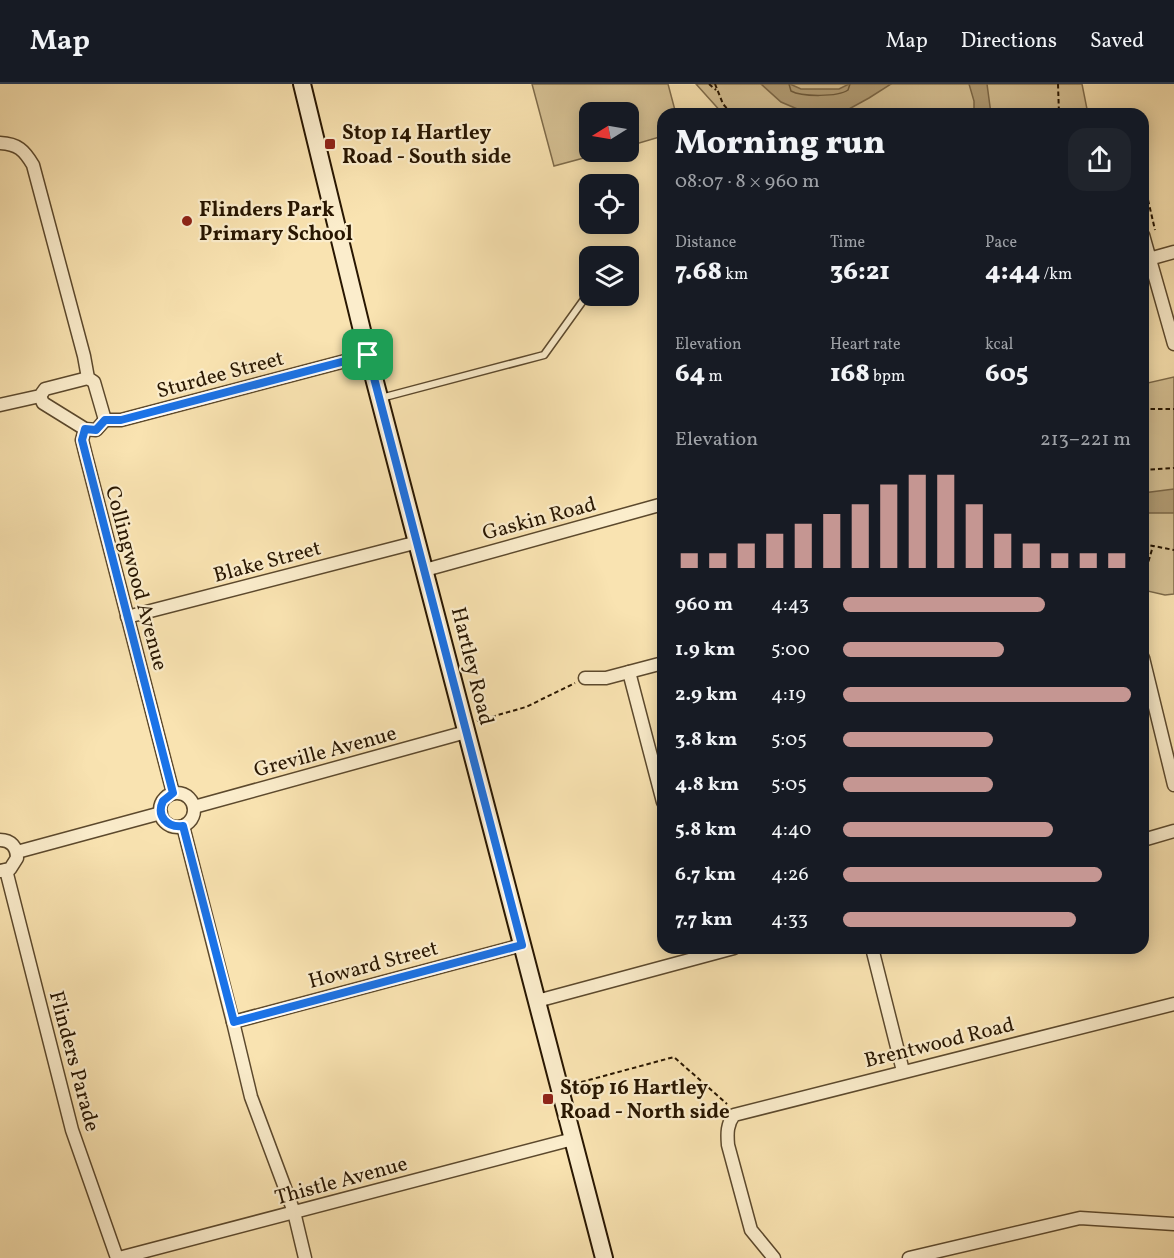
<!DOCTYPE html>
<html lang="en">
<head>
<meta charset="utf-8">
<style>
	body { margin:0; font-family:Vollkorn,serif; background:#20242c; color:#f1f3f6; height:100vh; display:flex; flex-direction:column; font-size:22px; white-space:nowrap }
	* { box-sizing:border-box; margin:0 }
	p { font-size:20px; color:#9ea1a6 }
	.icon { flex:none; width:33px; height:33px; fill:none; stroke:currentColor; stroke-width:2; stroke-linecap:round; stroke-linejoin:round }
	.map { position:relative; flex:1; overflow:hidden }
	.details { position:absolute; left:657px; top:24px; width:492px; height:846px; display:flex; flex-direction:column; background:#171b24; border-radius:18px; box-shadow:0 3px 15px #0003 }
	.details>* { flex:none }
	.needle { width:39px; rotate:259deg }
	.controls { position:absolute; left:579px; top:18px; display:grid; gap:12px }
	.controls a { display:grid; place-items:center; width:60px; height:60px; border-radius:12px; background:#171b24; box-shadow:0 3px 15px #0003; font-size:30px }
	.pin { position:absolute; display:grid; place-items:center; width:51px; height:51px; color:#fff; margin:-26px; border-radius:12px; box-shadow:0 3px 9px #0006 }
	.round { display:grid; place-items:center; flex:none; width:63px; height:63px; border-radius:18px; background:#20242c }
	.summary { display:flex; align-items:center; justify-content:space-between; height:102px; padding:0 18px }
	h1 { font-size:33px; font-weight:800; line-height:45px }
	.figures { display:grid; grid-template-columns:repeat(3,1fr); gap:9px; height:102px; padding:6px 18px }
	.figures div { display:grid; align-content:center }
	.figures b { font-size:26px; font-weight:800 }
	.figures small { font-size:16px; font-weight:400 }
	.figures p { font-size:16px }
	.chart { height:168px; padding:12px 18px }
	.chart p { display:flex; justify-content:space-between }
	.chart svg { width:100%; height:108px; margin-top:6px; stroke:#c59692; stroke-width:6 }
	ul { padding:0 18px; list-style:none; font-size:20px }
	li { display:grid; grid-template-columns:96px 72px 1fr; align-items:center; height:45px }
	li i { height:15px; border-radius:8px; background:#c59692 }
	header { display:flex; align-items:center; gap:36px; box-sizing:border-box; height:84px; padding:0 30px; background:#171b24; border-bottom:2px solid #363941 }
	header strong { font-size:28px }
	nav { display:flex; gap:33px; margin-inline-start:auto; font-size:21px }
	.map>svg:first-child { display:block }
</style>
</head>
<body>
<header>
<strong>Map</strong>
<nav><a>Map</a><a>Directions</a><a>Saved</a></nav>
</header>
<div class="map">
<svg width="1174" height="1174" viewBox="0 0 1174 1174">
	<rect width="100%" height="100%" fill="#f9e3b1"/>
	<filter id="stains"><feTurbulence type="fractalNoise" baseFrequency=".00333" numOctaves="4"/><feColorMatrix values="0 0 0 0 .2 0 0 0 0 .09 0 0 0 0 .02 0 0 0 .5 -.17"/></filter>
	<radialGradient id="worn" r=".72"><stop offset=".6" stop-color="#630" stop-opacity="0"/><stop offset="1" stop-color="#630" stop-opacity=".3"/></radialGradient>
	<g fill="#d5c093" stroke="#7e6b4a" stroke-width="1.5">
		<polygon points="532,0 668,0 676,30 663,30 663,52 629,62 628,28 590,28 590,68 606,68 554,82"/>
		<polygon points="696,0 1082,0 1088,30 723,30"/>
		<polygon points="1174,293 1174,510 1165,511 1143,506 1143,300"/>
	</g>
	<g fill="#b29d75" stroke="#7b6747" stroke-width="1.5">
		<polygon points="761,0 790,0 801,5 839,5 849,0 891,0 869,14 840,30 809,30 781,18"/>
		<polygon points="969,0 987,0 991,30 974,30 974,17"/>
		<polygon points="1174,405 1174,429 1143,429 1143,409"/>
	</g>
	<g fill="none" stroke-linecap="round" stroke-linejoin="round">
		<path stroke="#6d5a3b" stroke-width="1.5" d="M789,0L791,7C802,13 838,13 848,6L850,0"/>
		<defs>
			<polyline id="lane" points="381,314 544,271 590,207"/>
			<g id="street">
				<path d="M0,59C18,60 24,66 33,81L84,272L88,294L94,298L105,336"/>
				<polyline points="1143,151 1174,260"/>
				<polyline points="1149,175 1174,168"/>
				<polyline points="40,312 43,319 85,345 96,346 105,336"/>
				<polyline points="0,321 40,312 45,305 88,294"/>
				<polyline points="105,336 121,336 368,271"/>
				<polyline points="85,345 82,356 86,372 173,709"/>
				<polyline points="425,486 663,420"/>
				<polyline points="127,533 418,458"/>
				<polyline points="1143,574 1174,701"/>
				<polyline points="629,588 663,718"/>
				<polyline points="585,594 606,594 663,579"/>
				<circle cx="177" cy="726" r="17"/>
				<polyline points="194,723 466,648"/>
				<polyline points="183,742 233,938 251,1013 294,1128 305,1174"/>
				<path d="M0,756C11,756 17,763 17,774L10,785L0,787"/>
				<polyline points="1143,756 1174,747"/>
				<polyline points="17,768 161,729"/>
				<polyline points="6,786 72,1046 117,1174"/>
				<polyline points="872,864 903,987"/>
				<polyline points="537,917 734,864"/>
				<polyline points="233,938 522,861"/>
				<polyline points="119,1174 573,1055"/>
				<path d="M774,1174L751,1146L728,1061C727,1049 727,1040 734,1031L1174,920"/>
				<polyline points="909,1174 1080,1134 1174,1140"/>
			</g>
			<polyline id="secondary" points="302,0 368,271 604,1174"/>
		</defs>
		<use href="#lane" stroke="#5c492d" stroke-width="9"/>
		<use href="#street" stroke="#5c492d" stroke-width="15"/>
		<use href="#secondary" stroke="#281601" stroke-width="20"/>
		<g stroke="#281601" stroke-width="2" stroke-dasharray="4.5 3" stroke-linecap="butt">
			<polyline points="709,0 716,6"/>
			<polyline points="715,0 723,20 732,30"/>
			<polyline points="1058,0 1059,30"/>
			<polyline points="1143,94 1155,146"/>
			<polyline points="1143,325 1174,325"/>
			<polyline points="1143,386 1174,384"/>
			<polyline points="1143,460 1174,466"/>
			<polyline points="1143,482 1148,479 1153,462"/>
			<polyline points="477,637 526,623 575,599"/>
			<polyline points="574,1000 674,973 727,1020"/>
		</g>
		<use href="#lane" stroke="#fbedcc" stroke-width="6"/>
		<use href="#street" stroke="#fbedcc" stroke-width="12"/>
		<use href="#secondary" stroke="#fbedcc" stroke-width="16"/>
	</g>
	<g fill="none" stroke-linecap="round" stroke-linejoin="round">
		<defs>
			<path id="route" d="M368,271L522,861L234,938L183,742C167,744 156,732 163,717L173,709L82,356L85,345L96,346L105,336H121Z"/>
		</defs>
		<use href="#route" stroke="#fff" stroke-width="12"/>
		<use href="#route" stroke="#1a73e8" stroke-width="8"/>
	</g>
	<g fill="#8f2418" stroke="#fbedcc" stroke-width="2">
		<rect x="324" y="54" width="12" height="12" rx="3"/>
		<circle cx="187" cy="137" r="6"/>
		<rect x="542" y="1009" width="12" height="12" rx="3"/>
	</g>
	<g text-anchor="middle" stroke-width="4.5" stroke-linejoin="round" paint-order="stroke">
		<g font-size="21" font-weight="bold" fill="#281601" stroke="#fbedcc" text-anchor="start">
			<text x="342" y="55">Stop 14 Hartley<tspan x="342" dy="24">Road - South side</tspan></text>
			<text x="199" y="132">Flinders Park<tspan x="199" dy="24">Primary School</tspan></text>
			<text x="560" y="1010">Stop 16 Hartley<tspan x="560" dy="24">Road - North side</tspan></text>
		</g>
		<g font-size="21" fill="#281601" stroke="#fbedcc">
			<text transform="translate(220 290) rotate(-15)" y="7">Sturdee Street</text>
			<text transform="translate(539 434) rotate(-15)" y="7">Gaskin Road</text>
			<text transform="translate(267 477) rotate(-15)" y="7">Blake Street</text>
			<text transform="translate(137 494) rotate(75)" y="7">Collingwood Avenue</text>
			<text transform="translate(473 582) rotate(76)" y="7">Hartley Road</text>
			<text transform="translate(325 667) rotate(-15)" y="7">Greville Avenue</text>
			<text transform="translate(373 880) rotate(-15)" y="7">Howard Street</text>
			<text transform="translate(939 958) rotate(-14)" y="7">Brentwood Road</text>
			<text transform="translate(75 977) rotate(75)" y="7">Flinders Parade</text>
			<text transform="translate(341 1096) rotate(-15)" y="7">Thistle Avenue</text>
		</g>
	</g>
	<rect width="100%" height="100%" filter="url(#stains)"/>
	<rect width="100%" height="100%" fill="url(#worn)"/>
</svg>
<div class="controls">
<a><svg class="needle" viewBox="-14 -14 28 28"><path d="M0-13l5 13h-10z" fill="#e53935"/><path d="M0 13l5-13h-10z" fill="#9ea1a6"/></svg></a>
<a><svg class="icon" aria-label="locate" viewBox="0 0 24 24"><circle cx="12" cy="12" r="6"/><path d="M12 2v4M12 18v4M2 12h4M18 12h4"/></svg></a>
<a><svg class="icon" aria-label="layers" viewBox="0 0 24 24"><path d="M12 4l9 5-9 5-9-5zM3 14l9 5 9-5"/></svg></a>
</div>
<div class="pin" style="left:368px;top:271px;background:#1e9e55"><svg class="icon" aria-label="arrive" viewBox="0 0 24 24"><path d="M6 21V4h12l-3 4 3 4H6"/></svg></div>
<section class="details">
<div class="summary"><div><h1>Morning run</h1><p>08:07 · 8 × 960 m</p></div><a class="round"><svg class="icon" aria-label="share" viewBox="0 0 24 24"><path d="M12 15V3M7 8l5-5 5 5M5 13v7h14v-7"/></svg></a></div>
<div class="figures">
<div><p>Distance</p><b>7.68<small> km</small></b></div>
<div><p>Time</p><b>36:21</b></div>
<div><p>Pace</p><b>4:44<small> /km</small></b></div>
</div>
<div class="figures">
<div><p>Elevation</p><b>64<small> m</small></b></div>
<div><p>Heart rate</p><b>168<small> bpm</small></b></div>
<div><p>kcal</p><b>605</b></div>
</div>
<div class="chart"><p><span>Elevation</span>213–221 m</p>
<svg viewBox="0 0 160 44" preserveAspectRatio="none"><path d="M5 44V38M15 44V38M25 44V34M35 44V30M45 44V26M55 44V22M65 44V18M75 44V10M85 44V6M95 44V6M105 44V18M115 44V30M125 44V34M135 44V38M145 44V38M155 44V38"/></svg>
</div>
<ul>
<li><b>960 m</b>4:43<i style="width:70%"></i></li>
<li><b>1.9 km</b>5:00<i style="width:56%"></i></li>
<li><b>2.9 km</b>4:19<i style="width:100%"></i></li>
<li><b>3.8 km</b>5:05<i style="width:52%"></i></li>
<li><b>4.8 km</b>5:05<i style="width:52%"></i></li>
<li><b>5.8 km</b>4:40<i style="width:73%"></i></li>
<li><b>6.7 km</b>4:26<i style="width:90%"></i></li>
<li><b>7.7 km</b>4:33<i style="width:81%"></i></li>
</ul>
</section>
</div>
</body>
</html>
